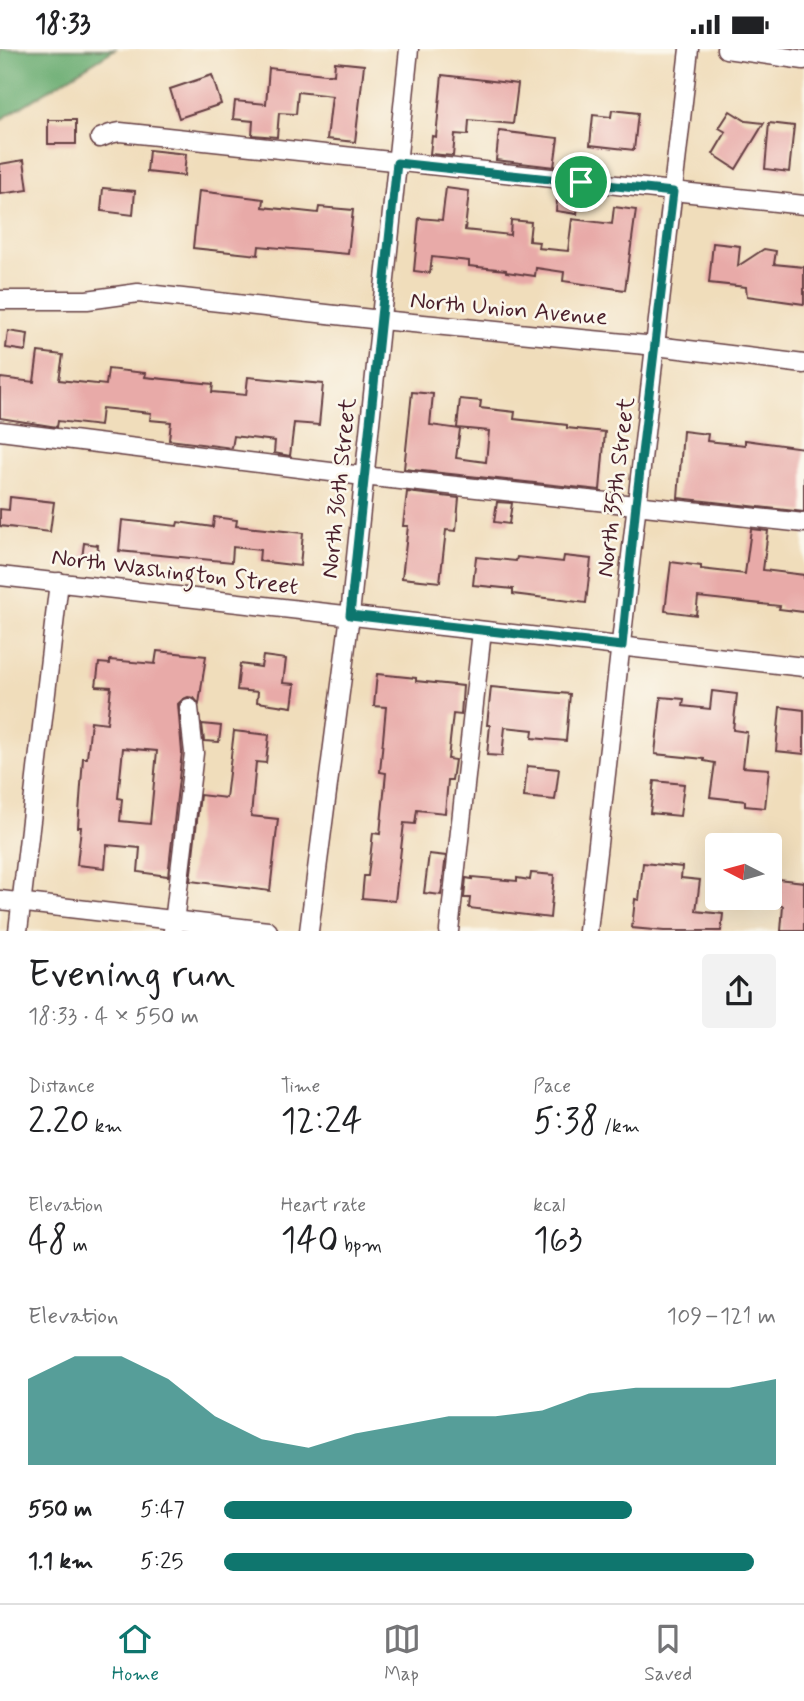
<!DOCTYPE html>
<html lang="en">
<head>
<meta charset="utf-8">
<style>
	body { margin:0; font-family:Mynerve,sans-serif; background:#f2f2f2; color:#202124; height:100vh; display:flex; flex-direction:column; font-size:26px; white-space:nowrap }
	* { box-sizing:border-box; margin:0 }
	p { font-size:23px; color:#757577 }
	.icon { flex:none; width:38px; height:38px; fill:none; stroke:currentColor; stroke-width:2; stroke-linecap:round; stroke-linejoin:round }
	.map { position:relative; height:882px; overflow:hidden }
	.drawer { display:flex; flex-direction:column; background:#fff; flex:1 }
	.drawer>* { flex:none }
	.needle { width:46px; rotate:276deg }
	.buttons { position:absolute; left:705px; top:784px; display:grid; gap:14px }
	.buttons a { display:grid; place-items:center; width:77px; height:77px; border-radius:7px; background:#fff; box-shadow:0 7px 28px #0002; font-size:35px }
	.pin { position:absolute; display:grid; place-items:center; width:60px; height:60px; color:#fff; margin:-30px; border:4px solid #fff; border-radius:50%; box-shadow:0 2px 7px #0007 }
	.round { display:grid; place-items:center; flex:none; width:74px; height:74px; border-radius:7px; background:#f2f2f2 }
	.head { display:flex; align-items:center; justify-content:space-between; height:119px; padding:0 28px }
	h1 { font-size:38px; font-weight:600; line-height:52px }
	.figures { display:grid; grid-template-columns:repeat(3,1fr); gap:10px; height:119px; padding:7px 28px }
	.figures div { display:grid; align-content:center }
	.figures b { font-size:35px; font-weight:600 }
	.figures small { font-size:19px; font-weight:400 }
	.figures p { font-size:19px }
	.chart { height:196px; padding:14px 28px }
	.chart p { display:flex; justify-content:space-between }
	.chart svg { width:100%; height:126px; margin-top:7px; fill:#0f766e; opacity:.7 }
	ul { padding:0 28px; list-style:none; font-size:23px }
	li { display:grid; grid-template-columns:112px 84px 1fr; align-items:center; height:52px }
	li i { height:18px; border-radius:9px; background:#0f766e }
	.status { display:flex; justify-content:space-between; align-items:center; height:49px; padding:0 35px; background:#fff; direction:ltr }
	.status svg { height:19px; fill:currentColor }
	.dock { display:flex; justify-content:space-around; align-items:center; height:98px; border-top:2px solid #e0e0e0; background:#fff; font-size:19px; color:#757577 }
	.dock a { display:grid; justify-items:center; gap:4px }
	.dock .active { color:#0f766e }
	.map>svg:first-child { display:block }
</style>
</head>
<body>
<div class="status"><b>18:33</b><svg viewBox="0 0 49 12"><path d="M0 12V9h3v3zM5 12V6h3v6zM10 12V3h3v9zM15 12V0h3v12zM26 1h20v11H26zM47 4h2v5h-2z"/></svg></div>
<div class="map">
<svg width="804" height="882" viewBox="0 0 804 882">
	<rect width="100%" height="100%" fill="#fbf7ec"/>
	<filter id="ink" filterUnits="userSpaceOnUse"><feTurbulence type="fractalNoise" baseFrequency=".0143" numOctaves="2"/><feDisplacementMap in="SourceGraphic" scale="14" xChannelSelector="R" yChannelSelector="G"/><feConvolveMatrix kernelMatrix="1 2 1 2 8 2 1 2 1" color-interpolation-filters="sRGB"/></filter>
	<filter id="wash" filterUnits="userSpaceOnUse"><feTurbulence type="fractalNoise" baseFrequency=".00686" numOctaves="4" result="noise"/><feDisplacementMap in="SourceGraphic" scale="28" xChannelSelector="R" yChannelSelector="G"/><feGaussianBlur stdDeviation="1.57" result="paint"/><feColorMatrix in="noise" values="0 0 0 0 0 0 0 0 0 0 0 0 0 0 0 0 0 1.4 0 .05"/><feComposite in="paint" operator="in"/></filter>
	<g filter="url(#wash)">
		<rect width="100%" height="100%" fill="#f0ddbb"/>
		<polygon fill="#68ab6f" stroke="#59654d" stroke-width="2" points="0,0 115,0 0,71"/>
		<g id="blocks">
			<g fill="#e8aaa8" fill-rule="evenodd">
				<polygon points="335,13 364,16 355,93 327,90 332,47 298,43 296,65 279,64 277,88 252,86 253,72 233,70 235,52 266,55 269,19 334,26"/>
				<polygon points="212,26 221,55 179,69 170,40"/>
				<polygon points="442,26 518,35 513,75 469,71 468,86 455,85 453,107 430,105 432,87 436,88"/>
				<polygon points="612,61 638,64 634,101 590,96 593,66 611,68"/>
				<polygon points="730,62 746,72 764,74 736,120 713,105 726,83 719,79"/>
				<rect x="48" y="71" width="28" height="24"/>
				<polygon points="769,74 794,77 789,123 765,120"/>
				<polygon points="499,82 558,89 554,118 496,111"/>
				<polygon points="149,101 186,105 184,127 147,123"/>
				<polygon points="24,111 28,141 0,145 0,115"/>
				<polygon points="103,139 135,142 133,166 101,162"/>
				<polygon points="446,139 469,142 465,181 510,186 511,171 531,173 529,192 539,193 538,199 568,202 572,170 612,175 614,158 636,161 625,241 563,232 564,223 536,219 535,227 506,223 506,221 469,217 469,212 432,208 430,224 414,222 419,169 442,171"/>
				<polygon points="558,141 579,143 577,165 556,162"/>
				<polygon points="199,142 264,150 263,158 318,164 319,158 353,161 348,205 259,197 258,206 193,199"/>
				<polygon points="713,194 740,197 738,217 764,200 776,202 774,215 804,218 804,255 747,247 746,238 709,234"/>
				<polygon points="8,282 28,285 26,302 6,299"/>
				<polygon points="38,303 63,306 59,331 106,336 108,320 146,324 145,328 213,335 212,343 246,346 248,328 323,335 319,376 294,374 290,407 274,404 275,392 234,387 232,399 169,391 171,373 150,371 151,364 102,359 100,377 58,372 57,378 0,369 0,331 1,329 34,333"/>
				<polygon points="412,343 433,345 430,376 460,380 456,409 486,413 489,382 457,379 460,350 481,352 480,359 515,363 514,370 567,376 567,379 605,383 600,441 404,420"/>
				<polygon points="683,382 708,385 707,392 745,396 745,391 804,399 804,463 678,449"/>
				<polygon points="407,443 459,449 456,482 446,481 440,533 402,529 408,477 403,477"/>
				<polygon points="10,448 54,453 50,483 0,477 0,460 9,461"/>
				<polygon points="497,453 512,454 509,475 494,473"/>
				<polygon points="214,468 237,471 236,477 303,484 300,517 259,512 260,501 233,498 232,513 119,502 122,471 177,477 178,473 213,478"/>
				<polygon points="751,480 768,482 763,521 804,526 804,563 779,560 780,557 698,548 696,566 665,562 671,513 701,517 701,520 745,525"/>
				<polygon points="84,494 98,496 96,511 82,509"/>
				<polygon points="564,507 591,510 586,554 513,545 513,540 473,536 476,508 516,512 517,508 563,513"/>
				<path d="M157,602L206,607L199,655L194,649L188,648L183,650L178,655L182,703L168,827L138,823L140,799L107,796L105,819L77,816L81,778H78L83,709H87L91,672L107,674L111,638L96,637L99,614L110,615V611L155,615ZM123,699L157,702L150,775L120,772L122,750L118,749Z"/>
				<polygon points="263,607 286,610 283,634 295,635 292,658 257,653 258,643 237,641 240,615 261,618"/>
				<polygon points="377,625 416,629 416,632 463,637 461,666 453,665 448,710 455,711 452,731 448,731 445,764 417,761 415,775 404,774 395,852 362,849 364,827 368,827 373,784 380,785 386,724 380,723 386,658 374,657"/>
				<polygon points="491,638 570,645 566,692 532,689 533,681 505,678 502,707 487,706 490,676 487,676"/>
				<polygon points="712,642 737,645 733,681 747,683 743,718 769,720 765,759 745,757 745,752 710,748 715,714 704,712 704,710 655,705 661,648 684,650 683,657 710,660"/>
				<polygon points="780,658 804,661 804,705 776,702"/>
				<polygon points="202,675 221,677 219,693 204,692"/>
				<polygon points="234,682 269,686 266,714 256,713 251,767 278,770 270,842 190,832 200,746 226,749"/>
				<polygon points="527,717 559,720 555,751 524,748"/>
				<polygon points="654,732 684,735 680,767 650,764"/>
				<polygon points="429,805 446,807 441,846 424,844"/>
				<polygon points="643,814 682,818 681,829 700,831 696,862 723,865 721,882 664,882 632,879 635,850 639,851"/>
				<polygon points="531,824 554,826 550,869 469,859 470,849 464,849 466,829 472,830 472,828 517,832 517,829 530,831"/>
				<polygon points="777,830 804,833 804,882 781,882 783,857 775,856"/>
			</g>
		</g>
	</g>
	<g filter="url(#ink)">
		<use href="#blocks" fill-opacity="0" stroke="#633c41" stroke-width="2"/>
		<g fill="none" stroke-linecap="round" stroke-linejoin="round">
			<defs>
				<g id="minor">
					<polyline points="726,0 804,11"/>
					<polyline points="100,89 110,85 120,83 804,156"/>
					<polyline points="0,251 87,251 138,244 381,271 656,297 804,315"/>
					<polyline points="0,382 363,427 804,474"/>
					<polyline points="0,527 804,618"/>
					<polyline points="0,851 268,882"/>
					<polyline points="18,882 59,533"/>
					<polyline points="173,882 194,704 189,659"/>
					<polyline points="309,882 350,566 409,0"/>
					<polyline points="449,882 482,582"/>
					<polyline points="588,882 689,0"/>
				</g>
			</defs>
			<use href="#minor" stroke="#633c41" stroke-width="21"/>
			<use href="#minor" stroke="#fff" stroke-width="18"/>
		</g>
	</g>
	<g fill="none" stroke-linecap="round" stroke-linejoin="round" filter="url(#ink)">
		<defs>
			<polygon id="route" points="397,114 673,143 636,455 622,597 350,566"/>
		</defs>
		<use href="#route" stroke="#fff" stroke-width="14"/>
		<use href="#route" stroke="#0f766e" stroke-width="9"/>
	</g>
	<g text-anchor="middle" stroke-width="5" stroke-linejoin="round" paint-order="stroke">
		<g font-size="24" fill="#4a1f2b" stroke="#fbf7ec">
			<text transform="translate(509 259) rotate(5)" y="8">North Union Avenue</text>
			<text transform="translate(615 438) rotate(-83)" y="8">North 35th Street</text>
			<text transform="translate(338 439) rotate(-84)" y="8">North 36th Street</text>
			<text transform="translate(175 522) rotate(7)" y="8">North Washington Street</text>
		</g>
	</g>
</svg>
<div class="buttons">
<a><svg class="needle" viewBox="-14 -14 28 28"><path d="M0-13l5 13h-10z" fill="#e53935"/><path d="M0 13l5-13h-10z" fill="#757577"/></svg></a>
</div>
<div class="pin" style="left:581px;top:133px;background:#1e9e55"><svg class="icon" aria-label="arrive" viewBox="0 0 24 24"><path d="M6 21V4h12l-3 4 3 4H6"/></svg></div>
</div>
<section class="drawer">
<div class="head"><div><h1>Evening run</h1><p>18:33 · 4 × 550 m</p></div><a class="round"><svg class="icon" aria-label="share" viewBox="0 0 24 24"><path d="M12 15V3M7 8l5-5 5 5M5 13v7h14v-7"/></svg></a></div>
<div class="figures">
<div><p>Distance</p><b>2.20<small> km</small></b></div>
<div><p>Time</p><b>12:24</b></div>
<div><p>Pace</p><b>5:38<small> /km</small></b></div>
</div>
<div class="figures">
<div><p>Elevation</p><b>48<small> m</small></b></div>
<div><p>Heart rate</p><b>140<small> bpm</small></b></div>
<div><p>kcal</p><b>163</b></div>
</div>
<div class="chart"><p><span>Elevation</span>109–121 m</p>
<svg viewBox="0 0 160 44" preserveAspectRatio="none"><path d="M0 44V14L10 6L20 6L30 14L40 27L50 35L60 38L70 33L80 30L90 27L100 27L110 25L120 19L130 17L140 17L150 17L160 14V44z"/></svg>
</div>
<ul>
<li><b>550 m</b>5:47<i style="width:74%"></i></li>
<li><b>1.1 km</b>5:25<i style="width:96%"></i></li>
</ul>
</section>
<nav class="dock">
<a class="active"><svg class="icon" aria-label="home" viewBox="0 0 24 24"><path d="M3 11l9-7 9 7M6 9v11h12V9"/></svg>Home</a>
<a><svg class="icon" aria-label="map" viewBox="0 0 24 24"><path d="M3 6l6-2 6 2 6-2v14l-6 2-6-2-6 2zM9 4v14M15 6v14"/></svg>Map</a>
<a><svg class="icon" aria-label="saved" viewBox="0 0 24 24"><path d="M7 4h10v16l-5-4-5 4z"/></svg>Saved</a>
</nav>
</body>
</html>
